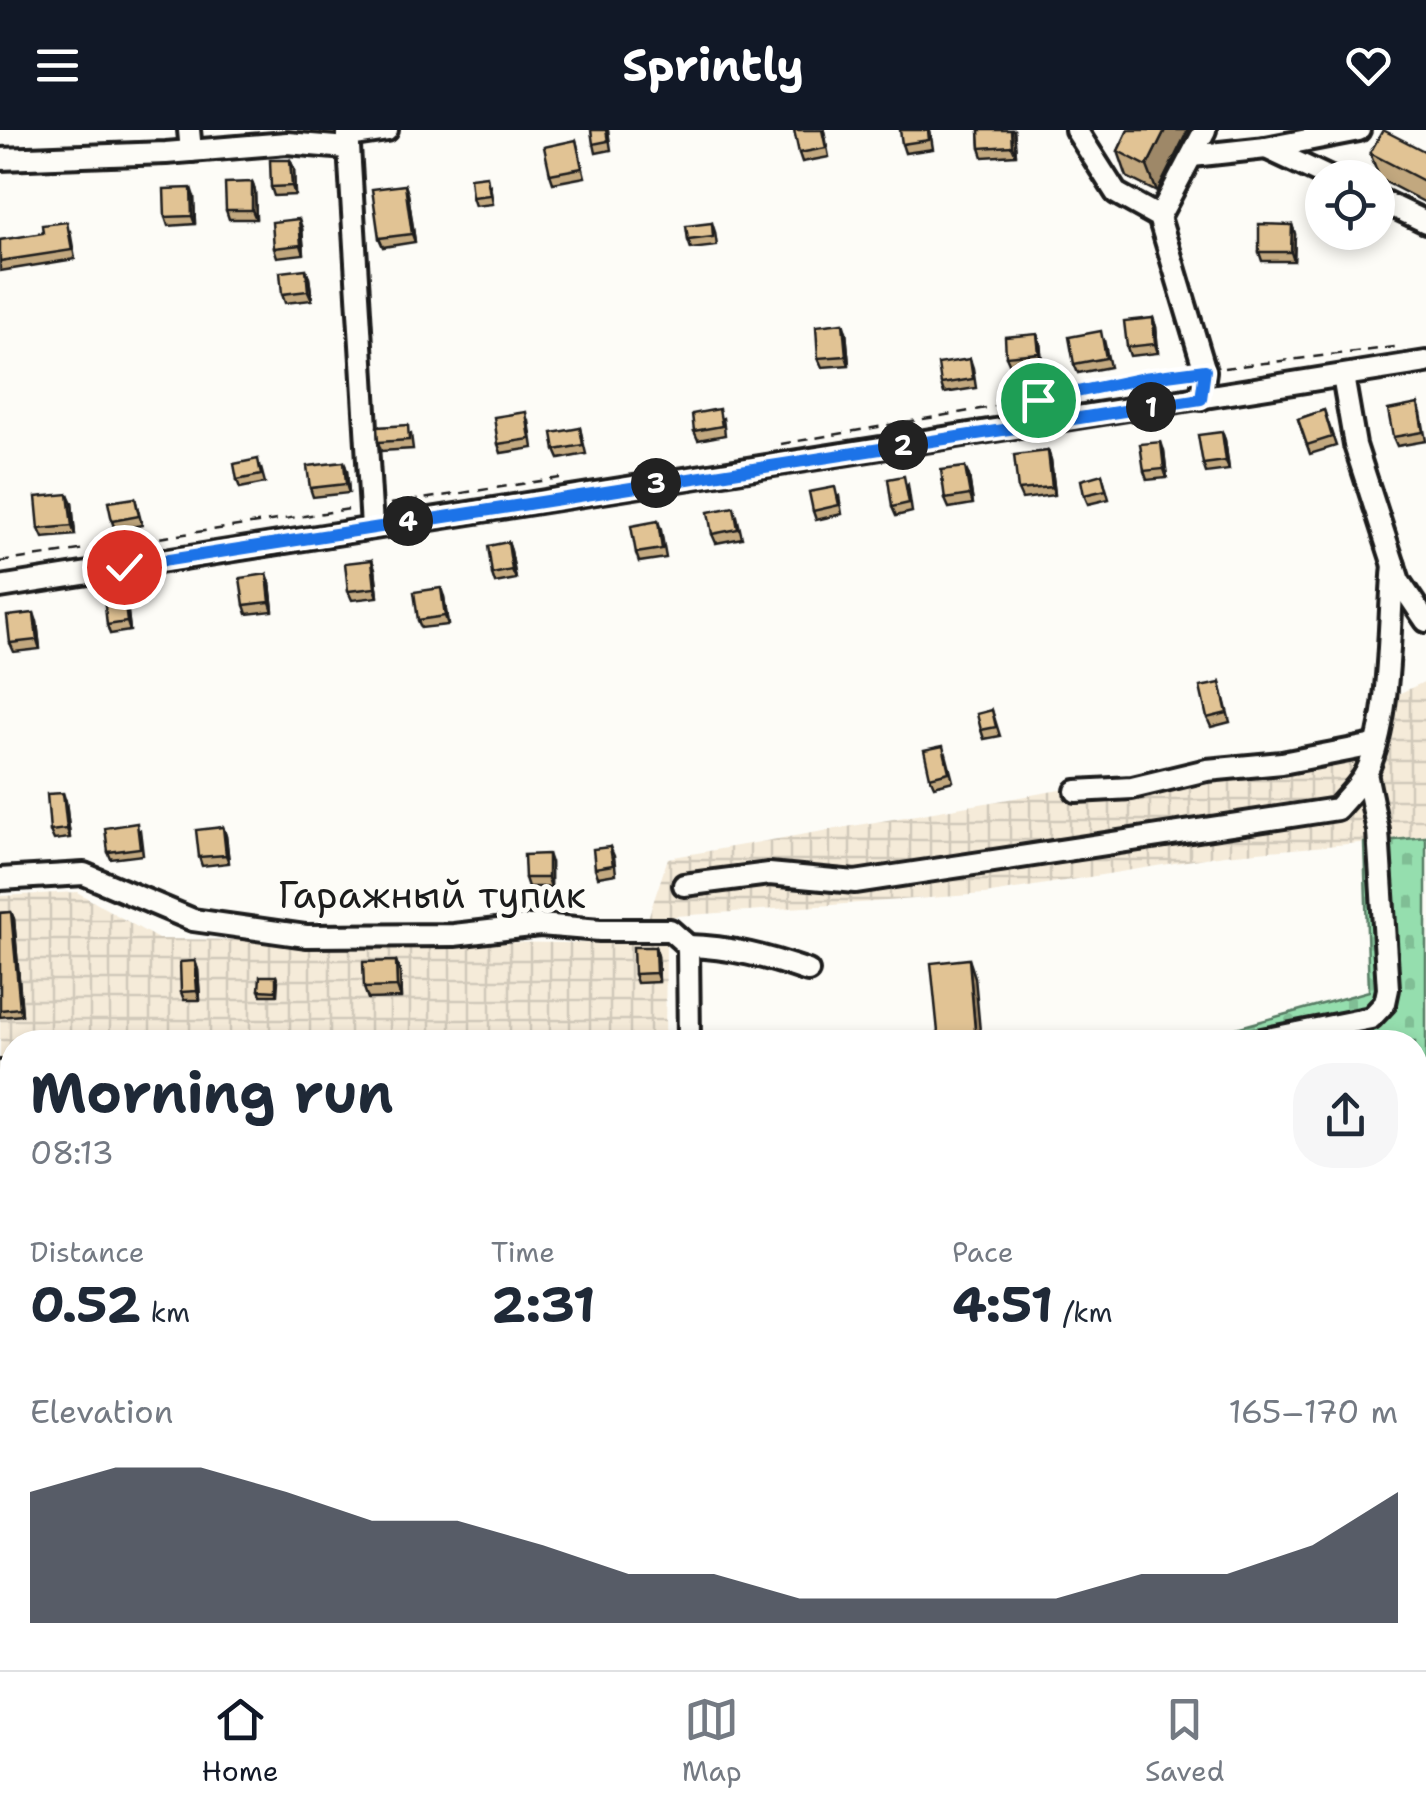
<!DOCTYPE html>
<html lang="en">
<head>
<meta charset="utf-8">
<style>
	body { margin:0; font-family:"Shantell Sans",sans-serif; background:#f6f6f7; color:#1f2937; height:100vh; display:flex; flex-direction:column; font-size:38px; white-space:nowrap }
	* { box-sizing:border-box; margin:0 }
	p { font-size:32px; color:#747a83 }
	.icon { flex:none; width:55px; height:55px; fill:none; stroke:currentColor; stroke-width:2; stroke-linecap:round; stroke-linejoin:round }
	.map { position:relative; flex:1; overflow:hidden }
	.side { position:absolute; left:0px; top:900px; width:1428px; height:640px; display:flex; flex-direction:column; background:#fff; border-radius:40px 40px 0 0; box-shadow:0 5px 15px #0003 }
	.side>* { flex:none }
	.buttons { position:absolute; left:1305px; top:30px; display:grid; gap:20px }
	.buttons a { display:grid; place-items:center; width:90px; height:90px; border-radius:50%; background:#fff; box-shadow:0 5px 15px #0003; font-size:50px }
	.pin { position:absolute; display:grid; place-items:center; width:85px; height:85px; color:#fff; margin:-42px; border:5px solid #fff; border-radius:50%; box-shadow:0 2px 10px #0007 }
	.km { position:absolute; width:50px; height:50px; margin:-25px; border-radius:50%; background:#222; color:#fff; font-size:28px; line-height:50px; text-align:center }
	.round { display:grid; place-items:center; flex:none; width:105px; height:105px; border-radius:40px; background:#f6f6f7 }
	.overview { display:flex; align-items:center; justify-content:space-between; height:170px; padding:0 30px }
	h1 { font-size:55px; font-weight:700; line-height:75px }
	.metrics { display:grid; grid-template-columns:repeat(3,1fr); gap:15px; height:170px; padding:10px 30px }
	.metrics div { display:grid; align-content:center }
	.metrics b { font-size:50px; font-weight:700 }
	.metrics small { font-size:28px; font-weight:400 }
	.metrics p { font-size:28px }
	.chart { height:280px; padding:20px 30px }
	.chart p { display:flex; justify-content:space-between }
	.chart svg { width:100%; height:180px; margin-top:10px; fill:#111827; opacity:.7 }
	header { display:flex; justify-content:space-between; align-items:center; height:130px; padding:0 30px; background:#111827; color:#fff; font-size:45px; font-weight:700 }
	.tab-bar { display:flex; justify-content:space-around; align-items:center; height:140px; border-top:2px solid #e0e1e3; background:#fff; font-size:28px; color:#747a83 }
	.tab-bar a { display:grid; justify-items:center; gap:5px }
	.tab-bar .active { color:#111827 }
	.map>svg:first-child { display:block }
</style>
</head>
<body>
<header><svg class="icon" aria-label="menu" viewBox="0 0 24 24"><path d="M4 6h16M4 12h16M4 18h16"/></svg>Sprintly<svg class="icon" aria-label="heart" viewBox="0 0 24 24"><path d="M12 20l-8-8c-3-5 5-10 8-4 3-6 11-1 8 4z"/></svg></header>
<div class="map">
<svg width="1426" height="1540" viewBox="0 0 1426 1540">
	<defs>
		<pattern id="industrial-grid" width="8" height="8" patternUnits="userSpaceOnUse" patternTransform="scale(2.5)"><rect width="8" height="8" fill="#f5ebd9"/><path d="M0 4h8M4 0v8" fill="none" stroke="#d1c9ba"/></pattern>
		<pattern id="forest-firs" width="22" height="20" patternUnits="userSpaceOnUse" patternTransform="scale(2.5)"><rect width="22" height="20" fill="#95deae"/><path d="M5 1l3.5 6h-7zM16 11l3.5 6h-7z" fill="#80be95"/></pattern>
		<pattern id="cemetery-stones" width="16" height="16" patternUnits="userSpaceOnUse" patternTransform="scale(2.5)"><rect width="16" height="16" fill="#95deae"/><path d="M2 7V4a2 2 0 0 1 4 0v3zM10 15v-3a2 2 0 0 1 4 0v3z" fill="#80be95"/></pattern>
	</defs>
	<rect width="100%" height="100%" fill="#fdfcf7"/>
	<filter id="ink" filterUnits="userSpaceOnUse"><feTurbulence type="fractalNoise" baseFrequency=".01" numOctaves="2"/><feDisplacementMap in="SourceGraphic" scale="20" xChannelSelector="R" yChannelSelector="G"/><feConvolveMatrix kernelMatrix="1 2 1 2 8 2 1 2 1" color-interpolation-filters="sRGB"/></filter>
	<g filter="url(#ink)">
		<g fill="url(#industrial-grid)">
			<polygon points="1426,551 1426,707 1224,725 985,764 648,788 668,728 1366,607 1396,565"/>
			<polygon points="77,762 158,809 666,814 665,912 12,912 12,1088 7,1028 0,1028 0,766"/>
		</g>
		<g fill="url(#forest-firs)" stroke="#587d65" stroke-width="2.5">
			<polygon points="0,1233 12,1245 12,1413 0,1390"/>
			<polygon points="57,1528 233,1528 234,1540 60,1540"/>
		</g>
		<polygon fill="url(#cemetery-stones)" stroke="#587d65" stroke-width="2.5" points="1426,707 1426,1540 639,1540 632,1528 1415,1528 1415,912 1186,912 1369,861 1364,713"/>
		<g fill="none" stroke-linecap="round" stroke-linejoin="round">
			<defs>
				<g id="minor">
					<polyline points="189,0 191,21"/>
					<polyline points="348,0 372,397"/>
					<polyline points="1076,0 1116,63 1159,87 1205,241 1201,269"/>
					<polyline points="348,6 387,0"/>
					<polyline points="1266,18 1330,48"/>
					<polyline points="1192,26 1266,18 1359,0"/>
					<polyline points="0,29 166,23 287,13 347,18"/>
					<polyline points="1378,69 1426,92"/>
					<polyline points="1159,87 1205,0"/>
					<polyline points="1343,246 1355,315 1399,451 1426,491"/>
					<polyline points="0,457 1426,232"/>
					<polyline points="1076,661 1132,658 1207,640 1282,633 1374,615"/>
					<polyline points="0,749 84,744 193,790 306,806 454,805 540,795 600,800 670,800 688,816 689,912"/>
					<path d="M684,755L769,744L855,752L1337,679C1346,668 1359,656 1366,643C1392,592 1388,493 1394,435"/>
					<path d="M688,816C730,817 768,827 808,841"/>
					<polyline points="1252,912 1371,888 1385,873 1388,859 1378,701 1366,643"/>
					<polyline points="0,942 12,942"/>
					<polyline points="1415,1524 1426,1520"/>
					<polyline points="752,1528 761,1540"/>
					<polyline points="1372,1540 1405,1528"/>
				</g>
			</defs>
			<use href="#minor" stroke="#1c1c1c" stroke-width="28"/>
			<g stroke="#1c1c1c" stroke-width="2.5" stroke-dasharray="10 8" stroke-linecap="butt">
				<polyline points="1224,238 1395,217"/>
				<polyline points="781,314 1186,243"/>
				<polyline points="390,374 560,348"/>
				<polyline points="0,432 350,379"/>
			</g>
			<use href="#minor" stroke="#fdfcf7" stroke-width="20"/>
		</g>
		<g fill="#c2a87f" stroke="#1c1c1c" stroke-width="2.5">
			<polygon points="591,0 608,0 611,20 596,23"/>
			<polygon points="824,0 829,27 802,32 799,23"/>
			<polygon points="930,0 933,19 905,23 902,14"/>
			<polygon points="979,0 1014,0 1016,25 983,27 980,18"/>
			<polygon points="1128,0 1188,0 1157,62 1127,47 1118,21"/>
			<polygon points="576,10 585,47 553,53 550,44"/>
			<polygon points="1426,22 1426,73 1380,49 1370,23"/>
			<polygon points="290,30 294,39 295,65 274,66 271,57"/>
			<polygon points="252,52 255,61 256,89 229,89 226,80"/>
			<polygon points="405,55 408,64 415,112 383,117 379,108"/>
			<polygon points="490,55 493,74 475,76 472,67"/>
			<polygon points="194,67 195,94 168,96 165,87"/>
			<polygon points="712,93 715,102 717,116 691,119 688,110"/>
			<polygon points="1292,95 1295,104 1294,131 1262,131 1259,122"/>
			<polygon points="302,98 304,124 277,127 274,118"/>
			<polygon points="70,101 75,129 0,141 0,110"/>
			<polygon points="309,148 312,170 285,173 282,164"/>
			<polygon points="1153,188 1156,197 1158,223 1130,226 1127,217"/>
			<polygon points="846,202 849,235 822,237 818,228"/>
			<polygon points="1104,210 1110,237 1078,243 1074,234"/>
			<polygon points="1040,213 1042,232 1010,235 1006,226"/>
			<polygon points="970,229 973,238 976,258 944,263 941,254"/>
			<polygon points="1418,274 1421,283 1426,311 1397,316 1393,307"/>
			<polygon points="1324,280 1336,316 1310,324 1298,289"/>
			<polygon points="723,288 725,305 698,310 694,301"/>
			<polygon points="529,291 533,318 501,323 498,314"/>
			<polygon points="580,298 586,324 559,329 555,320"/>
			<polygon points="1222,302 1225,310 1229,340 1206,343 1203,334"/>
			<polygon points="411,304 413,319 381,321 378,312"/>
			<polygon points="1048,321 1051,330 1055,365 1022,369 1018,360"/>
			<polygon points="1164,321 1167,348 1147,350 1144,341"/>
			<polygon points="344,332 347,341 349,363 313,367 310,358"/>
			<polygon points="261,338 265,353 240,358 237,350"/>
			<polygon points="1102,344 1109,369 1088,374 1084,365"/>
			<polygon points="969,346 973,374 949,378 945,369"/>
			<polygon points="908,355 912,382 896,386 892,377"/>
			<polygon points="839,366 842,384 816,390 813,381"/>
			<polygon points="135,368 142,395 115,400 112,391"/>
			<polygon points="72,373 75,405 43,408 39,399"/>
			<polygon points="737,386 742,408 716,413 712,404"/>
			<polygon points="658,391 661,400 666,428 639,432 636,423"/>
			<polygon points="508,412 511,421 516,449 495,453 492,444"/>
			<polygon points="372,430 375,439 378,467 352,470 348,461"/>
			<polygon points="267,444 270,453 273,481 247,484 244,475"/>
			<polygon points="124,465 127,474 130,501 110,504 107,495"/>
			<polygon points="444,467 448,495 421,498 418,490"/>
			<polygon points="37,492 40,519 14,522 10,513"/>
			<polygon points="1220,553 1230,592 1211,597 1207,588"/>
			<polygon points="992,580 1000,606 984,609 981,600"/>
			<polygon points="946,624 953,651 934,656 930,647"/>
			<polygon points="66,672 70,708 54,710 50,701"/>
			<polygon points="223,697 226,706 229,733 202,736 199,727"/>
			<polygon points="140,700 143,725 111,729 108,722"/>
			<polygon points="610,717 614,726 616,744 598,747 595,738"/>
			<polygon points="551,733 551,757 528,757 525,748"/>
			<polygon points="11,782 14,789 22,885 0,887 0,783"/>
			<polygon points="655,817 658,826 659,852 637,853 634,844"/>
			<polygon points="195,831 198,840 200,870 184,870 181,862"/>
			<polygon points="396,831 400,842 401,868 368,869 364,858"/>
			<polygon points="276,846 278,851 277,865 261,865 259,860"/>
			<polygon points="0,971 4,971 9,984 11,1013 0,1014"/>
			<polygon points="12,1453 12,1480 0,1481 0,1454"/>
		</g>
		<g fill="#9e8868" stroke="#1c1c1c" stroke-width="2.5">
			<polygon points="1011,0 1014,0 1016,25 1012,16"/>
			<polygon points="1165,0 1188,0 1157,62 1147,36"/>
			<polygon points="290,30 294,39 295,65 292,56"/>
			<polygon points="252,52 255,61 256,89 252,80"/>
			<polygon points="405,55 408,64 415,112 412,104"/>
			<polygon points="191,58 194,67 195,94 192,86"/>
			<polygon points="299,89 302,98 304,124 301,115"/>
			<polygon points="1292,95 1295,104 1294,131 1291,122"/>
			<polygon points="306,139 309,148 312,170 308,161"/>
			<polygon points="1153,188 1156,197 1158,223 1155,214"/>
			<polygon points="843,193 846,202 849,235 846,226"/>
			<polygon points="1037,204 1040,213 1042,232 1039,223"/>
			<polygon points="1222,302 1225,310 1229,340 1226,331"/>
			<polygon points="1161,312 1164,321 1167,348 1164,339"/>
			<polygon points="1048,321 1051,330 1055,365 1052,357"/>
			<polygon points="344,332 347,341 349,363 346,354"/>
			<polygon points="965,337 969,346 973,374 970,365"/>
			<polygon points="68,364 72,373 75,405 72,396"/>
			<polygon points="508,412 511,421 516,449 512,440"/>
			<polygon points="372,430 375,439 378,467 375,458"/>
			<polygon points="267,444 270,453 273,481 270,472"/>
			<polygon points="441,458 444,467 448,495 445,486"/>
			<polygon points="124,465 127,474 130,501 127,492"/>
			<polygon points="34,483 37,492 40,519 37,510"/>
			<polygon points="63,663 66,672 70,708 67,699"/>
			<polygon points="223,697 226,706 229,733 226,725"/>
			<polygon points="548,724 551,733 551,757 548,748"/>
			<polygon points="11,782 14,789 22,885 20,878"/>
			<polygon points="655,817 658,826 659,852 656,843"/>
			<polygon points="969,829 975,847 981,912 976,912"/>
			<polygon points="195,831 198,840 200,870 197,861"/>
			<polygon points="396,831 400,842 401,868 397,857"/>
			<polygon points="4,971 9,984 11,1013 6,1000"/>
		</g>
		<g fill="#e1c394" stroke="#1c1c1c" stroke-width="2.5">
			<polygon points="591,0 606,0 608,11 593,14"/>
			<polygon points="794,0 822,0 826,18 799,23"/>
			<polygon points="900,0 928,0 929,10 902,14"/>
			<polygon points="979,0 1011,0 1012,16 980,18"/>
			<polygon points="1128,0 1165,0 1147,36 1118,21"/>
			<polygon points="1383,0 1426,22 1426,52 1370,23"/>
			<polygon points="576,10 582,38 550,44 544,17"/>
			<polygon points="270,30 290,30 292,56 271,57"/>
			<polygon points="487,46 490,65 472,67 470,48"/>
			<polygon points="252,52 252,80 226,80 225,53"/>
			<polygon points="405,55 412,104 379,108 372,59"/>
			<polygon points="191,58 192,86 165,87 164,59"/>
			<polygon points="299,89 301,115 274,118 272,92"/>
			<polygon points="67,92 72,120 0,131 0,110 43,103 42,95"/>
			<polygon points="712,93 713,107 688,110 686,96"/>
			<polygon points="1259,94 1292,95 1291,122 1259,122"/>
			<polygon points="306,139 308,161 282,164 280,142"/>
			<polygon points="1153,188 1155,214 1127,217 1124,191"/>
			<polygon points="843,193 846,226 818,228 816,196"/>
			<polygon points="1101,201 1106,228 1074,234 1069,207"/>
			<polygon points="1037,204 1039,223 1006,226 1005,207"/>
			<polygon points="970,229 973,249 941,254 938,234"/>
			<polygon points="1418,274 1423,302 1393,307 1388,280"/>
			<polygon points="719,279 722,296 694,301 692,284"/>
			<polygon points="1324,280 1332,307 1307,315 1298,289"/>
			<polygon points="526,282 530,309 498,314 494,287"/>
			<polygon points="408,295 409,310 378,312 377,297"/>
			<polygon points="580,298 583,315 555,320 552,303"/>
			<polygon points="1222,302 1226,331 1203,334 1198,305"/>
			<polygon points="1161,312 1164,339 1144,341 1140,314"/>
			<polygon points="1048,321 1052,357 1018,360 1014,325"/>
			<polygon points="258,329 261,345 237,350 234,334"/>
			<polygon points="344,332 346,354 310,358 307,336"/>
			<polygon points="965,337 970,365 945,369 941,340"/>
			<polygon points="1102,344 1106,360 1084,365 1081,350"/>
			<polygon points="904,346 909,373 892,377 888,349"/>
			<polygon points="835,357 839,375 813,381 809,362"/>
			<polygon points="68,364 72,396 39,399 36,367"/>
			<polygon points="135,368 139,386 112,391 108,372"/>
			<polygon points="734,377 738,399 712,404 708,382"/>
			<polygon points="658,391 662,419 636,423 631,396"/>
			<polygon points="508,412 512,440 492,444 488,416"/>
			<polygon points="372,430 375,458 348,461 345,433"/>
			<polygon points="267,444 270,472 244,475 240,448"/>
			<polygon points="441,458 445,486 418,490 414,462"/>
			<polygon points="124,465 127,492 107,495 104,467"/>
			<polygon points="34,483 37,510 10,513 7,486"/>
			<polygon points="1220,553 1227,583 1207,588 1200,557"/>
			<polygon points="992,580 996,597 981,600 977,584"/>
			<polygon points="943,616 949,642 930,647 924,620"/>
			<polygon points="63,663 67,699 50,701 47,664"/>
			<polygon points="137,693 140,718 108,722 105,698"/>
			<polygon points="223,697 226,725 199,727 196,700"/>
			<polygon points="610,717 613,735 595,738 593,719"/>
			<polygon points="548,724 548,748 525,748 524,725"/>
			<polygon points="11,782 20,878 0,880 0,783"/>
			<polygon points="633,817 655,817 656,843 634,844"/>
			<polygon points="969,829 976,912 939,912 931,833"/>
			<polygon points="195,831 197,861 181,862 180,832"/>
			<polygon points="396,831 397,857 364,858 363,832"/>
			<polygon points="260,846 276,846 276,861 259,860"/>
			<polygon points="0,971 4,971 6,1000 0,1000"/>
			<polygon points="12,1453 12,1471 0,1472 0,1454"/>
		</g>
	</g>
	<g fill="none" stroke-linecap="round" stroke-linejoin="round" filter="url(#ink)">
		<defs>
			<polyline id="route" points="124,437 1201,269 1205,240 1144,248 1038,270"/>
		</defs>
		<use href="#route" stroke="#fff" stroke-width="20"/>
		<use href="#route" stroke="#1a73e8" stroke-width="12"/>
	</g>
	<g text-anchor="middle" stroke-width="10" stroke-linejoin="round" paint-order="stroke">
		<g font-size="38" fill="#1c1c1c" stroke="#fdfcf7">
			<text x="432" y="778">Гаражный тупик</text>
		</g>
	</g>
</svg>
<div class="buttons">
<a><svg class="icon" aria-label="locate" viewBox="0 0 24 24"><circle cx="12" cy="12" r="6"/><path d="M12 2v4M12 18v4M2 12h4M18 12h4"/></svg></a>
</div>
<div class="pin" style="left:1038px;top:270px;background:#1e9e55"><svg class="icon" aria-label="arrive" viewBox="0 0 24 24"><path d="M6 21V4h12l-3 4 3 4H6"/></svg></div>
<div class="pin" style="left:124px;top:437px;background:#d93025"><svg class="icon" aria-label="check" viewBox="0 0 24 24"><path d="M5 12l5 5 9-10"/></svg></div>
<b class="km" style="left:1151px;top:277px">1</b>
<b class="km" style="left:903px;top:315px">2</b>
<b class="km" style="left:656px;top:353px">3</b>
<b class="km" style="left:408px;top:391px">4</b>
<section class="side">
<div class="overview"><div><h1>Morning run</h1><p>08:13</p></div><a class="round"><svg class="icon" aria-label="share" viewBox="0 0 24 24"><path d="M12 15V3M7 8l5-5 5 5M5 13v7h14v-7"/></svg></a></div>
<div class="metrics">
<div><p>Distance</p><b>0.52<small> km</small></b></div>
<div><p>Time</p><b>2:31</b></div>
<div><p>Pace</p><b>4:51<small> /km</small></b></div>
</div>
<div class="chart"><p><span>Elevation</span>165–170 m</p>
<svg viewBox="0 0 160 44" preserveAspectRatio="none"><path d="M0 44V12L10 6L20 6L30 12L40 19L50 19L60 25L70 32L80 32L90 38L100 38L110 38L120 38L130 32L140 32L150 25L160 12V44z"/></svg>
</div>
</section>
</div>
<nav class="tab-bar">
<a class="active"><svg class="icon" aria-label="home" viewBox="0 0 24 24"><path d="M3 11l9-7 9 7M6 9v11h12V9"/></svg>Home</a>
<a><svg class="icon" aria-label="map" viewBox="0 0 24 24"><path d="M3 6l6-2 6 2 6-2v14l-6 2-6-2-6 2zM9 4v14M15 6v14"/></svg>Map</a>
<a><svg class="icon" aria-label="saved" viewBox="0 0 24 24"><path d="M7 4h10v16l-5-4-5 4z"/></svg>Saved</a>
</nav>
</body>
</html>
